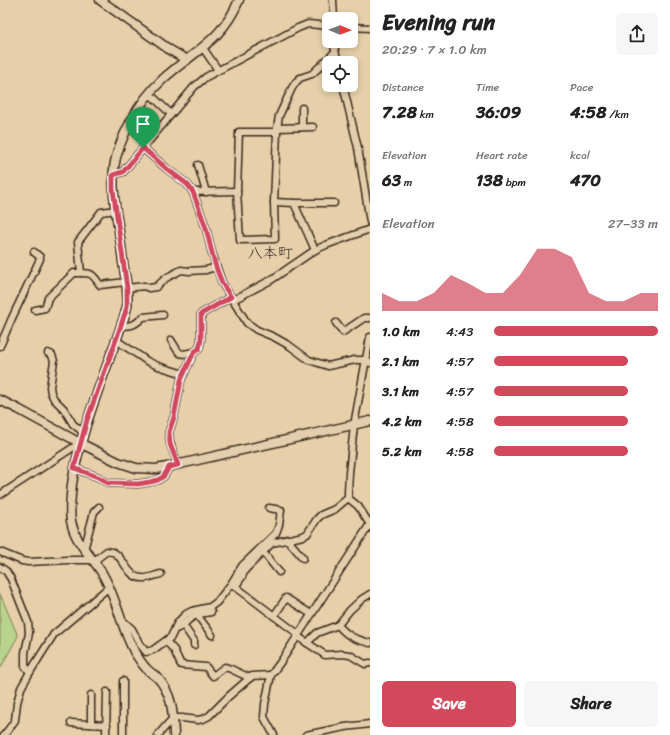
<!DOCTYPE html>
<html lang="en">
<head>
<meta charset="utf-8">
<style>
	body { margin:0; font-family:Sriracha,"Klee One",sans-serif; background:#f6f6f6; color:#222; height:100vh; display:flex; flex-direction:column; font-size:15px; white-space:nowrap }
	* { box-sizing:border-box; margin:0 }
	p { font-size:13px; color:#767676 }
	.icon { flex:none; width:22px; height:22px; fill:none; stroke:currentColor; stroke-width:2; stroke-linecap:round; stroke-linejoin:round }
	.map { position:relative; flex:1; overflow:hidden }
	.sheet { display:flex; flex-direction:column; background:#fff; width:300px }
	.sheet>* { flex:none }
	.needle { width:26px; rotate:91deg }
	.fabs { position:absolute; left:322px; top:12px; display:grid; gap:8px }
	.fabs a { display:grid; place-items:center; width:36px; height:36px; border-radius:6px; background:#fff; box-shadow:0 2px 6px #0003; font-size:20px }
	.pin { position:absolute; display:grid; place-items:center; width:34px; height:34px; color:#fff; margin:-41px -17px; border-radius:50% 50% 50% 0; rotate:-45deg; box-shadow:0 0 4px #0007 }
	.pin .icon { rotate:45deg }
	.round { display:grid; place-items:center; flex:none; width:42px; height:42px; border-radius:6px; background:#f6f6f6 }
	.summary { display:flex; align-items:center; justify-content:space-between; height:68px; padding:0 12px }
	h1 { font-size:22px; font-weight:800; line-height:30px }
	.figures { display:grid; grid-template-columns:repeat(3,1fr); gap:6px; height:68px; padding:4px 12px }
	.figures div { display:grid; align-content:center }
	.figures b { font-size:17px; font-weight:800 }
	.figures small { font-size:11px; font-weight:400 }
	.figures p { font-size:11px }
	.chart { height:112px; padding:8px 12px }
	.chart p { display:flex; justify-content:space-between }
	.chart svg { width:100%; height:72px; margin-top:4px; fill:#d1495b; opacity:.7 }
	.action { display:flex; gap:8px; margin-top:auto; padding:8px 12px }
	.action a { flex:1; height:46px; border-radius:6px; background:#d1495b; color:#fff; font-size:16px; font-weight:800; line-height:46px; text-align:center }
	.action a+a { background:#f6f6f6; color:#222 }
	ul { padding:0 12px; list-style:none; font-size:13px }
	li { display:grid; grid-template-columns:64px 48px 1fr; align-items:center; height:30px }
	li i { height:10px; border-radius:5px; background:#d1495b }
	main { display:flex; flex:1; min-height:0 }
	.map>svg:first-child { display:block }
</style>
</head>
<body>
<main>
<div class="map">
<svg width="370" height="735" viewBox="0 0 370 735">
	<rect width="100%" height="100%" fill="#e6cfa9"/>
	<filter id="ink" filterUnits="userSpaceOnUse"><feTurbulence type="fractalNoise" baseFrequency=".025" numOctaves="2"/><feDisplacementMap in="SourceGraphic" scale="8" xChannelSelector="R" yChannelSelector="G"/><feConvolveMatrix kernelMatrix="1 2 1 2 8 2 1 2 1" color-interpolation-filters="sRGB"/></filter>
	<g filter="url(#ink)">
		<polygon fill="#b8d48c" stroke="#7a7f55" points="0,594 18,636 0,669"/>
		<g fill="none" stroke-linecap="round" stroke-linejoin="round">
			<defs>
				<g id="street">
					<polyline points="333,0 334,19"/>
					<polyline points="351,27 370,28"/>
					<polyline points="334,41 334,46 338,63"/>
					<polyline points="203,48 218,70"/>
					<polyline points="343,85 358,148 370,222"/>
					<polyline points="150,94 171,114"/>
					<polyline points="302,108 302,127"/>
					<polyline points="277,128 313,127"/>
					<polyline points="277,132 239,132 237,191 240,240 275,239 274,202 277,132 278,122 279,116 292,88 296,82 300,78 312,74 335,52"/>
					<polyline points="143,148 167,169 187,184 193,192 206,228 212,253 222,283 247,323 257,330 274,337 290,346 309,360 328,366 355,360 366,360 370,363"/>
					<polyline points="198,165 206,192"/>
					<polyline points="113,175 123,172 194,87 206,77 298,28 308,24 329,26"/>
					<polyline points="193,192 237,191"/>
					<polyline points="274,202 294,203 315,250"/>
					<polyline points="294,203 334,203"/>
					<polyline points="81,273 78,242 101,212 116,210"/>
					<polyline points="127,288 144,286 149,288 156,287 166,278 181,270 189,271 206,270 216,267"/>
					<polyline points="233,300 271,280 315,250 326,245 370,229"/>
					<path d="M35,310L45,308L48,298L74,273C90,273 91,271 100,285L126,282"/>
					<polyline points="336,323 343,332 364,318 370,318"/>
					<path d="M121,326C132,326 135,325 143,317L163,315"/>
					<polyline points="370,337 354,425 349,473 348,492 348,498 358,506 367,520 370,524"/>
					<polyline points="116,340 147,361 158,366 184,374"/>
					<path d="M171,340C180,354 177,356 194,352"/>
					<polyline points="0,346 12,318 40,259 40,257 34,252"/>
					<polyline points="48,353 52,355 54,361 50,387 51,393 54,399 64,409 73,424 83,432"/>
					<polyline points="178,465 170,443 169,432 174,417 181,380 194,352 199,349 201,340 201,314 231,297"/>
					<polyline points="74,468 98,477 108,483 138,484 150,482 158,480 164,476 169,467"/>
					<polyline points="0,495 80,443"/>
					<polyline points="287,539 303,558"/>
					<polyline points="84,550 94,512 99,507"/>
					<polyline points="0,552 22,561 28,562 68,560 93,560"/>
					<polyline points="263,552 279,572"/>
					<path d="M94,561L107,551C109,552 111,552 113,552C123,556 128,578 142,578C147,579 155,575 161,574"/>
					<polyline points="0,567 6,571 11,579 28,622 29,633 25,653 25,666 30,672"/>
					<polyline points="232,584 298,634"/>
					<polyline points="235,587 242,577 245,570 272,543 303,536 307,534 317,519 321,515 335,509 348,498"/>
					<polyline points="197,615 212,635"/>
					<polyline points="274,616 286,598 311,614"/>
					<polyline points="122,620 132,629 139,643 146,652 153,650 171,637 178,622 186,614 192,611 210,607 217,602 231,584 242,566 276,533 279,525 281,510 269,508"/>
					<polyline points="183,625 194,641 194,645"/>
					<path d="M338,625C348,637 355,639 370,643"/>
					<path d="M175,629C182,628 185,622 191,618C197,614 204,613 211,612"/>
					<polyline points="297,636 325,655 342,654 350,655 365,664 370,663"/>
					<polyline points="166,641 174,650 181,665 206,667 213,676 225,667 231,669 250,678"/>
					<polyline points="307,643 317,633 338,625 350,610 362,599 370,594"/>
					<polyline points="71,723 107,725"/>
					<polyline points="91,724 91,695"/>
					<polyline points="4,735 9,729 15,720 17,703 21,688 30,672 54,634 60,629 109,587"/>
					<polyline points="106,735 107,692"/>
					<polyline points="123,735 123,681"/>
					<polyline points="158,735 173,718 182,718 198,720 203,719 209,716 229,696 252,676 271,675"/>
					<polyline points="274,735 264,717 265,704 271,675 282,660 370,524"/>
					<polyline points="306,735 345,727 370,724"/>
				</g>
				<g id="secondary">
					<polyline points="100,0 170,50 187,60"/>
					<polyline points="0,400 18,409 80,443 118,462 136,468 156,469 167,467 370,421"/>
					<path d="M174,735C173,714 173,694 157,677C153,674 148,671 145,667C141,663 138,657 135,653C121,628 117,598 102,573C91,555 75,543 71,521C69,509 71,496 72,484C79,438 96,397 111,354C115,343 119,333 122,323C124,318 126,312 127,307C129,292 125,276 123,262C121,245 119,229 116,213C114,198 112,183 114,168C116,152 123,136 131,121C139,106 150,91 163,79C193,52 223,40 239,0"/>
				</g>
			</defs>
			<use href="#street" stroke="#3b2a1e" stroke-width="9"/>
			<use href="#secondary" stroke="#3b2a1e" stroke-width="11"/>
			<use href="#street" stroke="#e4cead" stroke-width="6"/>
			<use href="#secondary" stroke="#e4cead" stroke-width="8"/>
		</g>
	</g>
	<g fill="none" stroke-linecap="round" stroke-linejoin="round" filter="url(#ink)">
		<defs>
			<polygon id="route" points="143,148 167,169 187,184 193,192 206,228 212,253 216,267 222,283 231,297 201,314 201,340 199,349 194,352 181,380 174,417 169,432 170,444 178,465 169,467 164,476 158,480 150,482 138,484 108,483 98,477 74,468 87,420 116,340 127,307 127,288 113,189 113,175 123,172"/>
		</defs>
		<use href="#route" stroke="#fff" stroke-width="8"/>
		<use href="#route" stroke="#d1495b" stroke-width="5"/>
	</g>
	<g text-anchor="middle" stroke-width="3" stroke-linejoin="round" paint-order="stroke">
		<g font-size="15" fill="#3b2a1e" stroke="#e4cead">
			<text x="270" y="258">八本町</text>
		</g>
	</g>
</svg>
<div class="fabs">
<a><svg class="needle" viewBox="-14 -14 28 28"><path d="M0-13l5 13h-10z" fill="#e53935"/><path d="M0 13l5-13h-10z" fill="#767676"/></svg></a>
<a><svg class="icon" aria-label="locate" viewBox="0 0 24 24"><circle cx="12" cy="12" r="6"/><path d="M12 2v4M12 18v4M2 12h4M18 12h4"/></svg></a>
</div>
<div class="pin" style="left:143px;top:148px;background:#1e9e55"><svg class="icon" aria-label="arrive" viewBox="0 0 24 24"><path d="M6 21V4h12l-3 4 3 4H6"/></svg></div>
</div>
<section class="sheet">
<div class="summary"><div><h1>Evening run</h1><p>20:29 · 7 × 1.0 km</p></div><a class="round"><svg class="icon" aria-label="share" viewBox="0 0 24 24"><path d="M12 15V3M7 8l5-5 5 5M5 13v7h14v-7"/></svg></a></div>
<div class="figures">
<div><p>Distance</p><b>7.28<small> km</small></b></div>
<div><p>Time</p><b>36:09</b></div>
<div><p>Pace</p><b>4:58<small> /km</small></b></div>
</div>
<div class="figures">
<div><p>Elevation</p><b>63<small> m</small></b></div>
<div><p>Heart rate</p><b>138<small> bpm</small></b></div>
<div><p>kcal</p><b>470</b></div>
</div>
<div class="chart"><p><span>Elevation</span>27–33 m</p>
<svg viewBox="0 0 160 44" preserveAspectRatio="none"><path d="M0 44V33L10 38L20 38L30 33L40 22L50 27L60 33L70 33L80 22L90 6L100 6L110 11L120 33L130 38L140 38L150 33L160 33V44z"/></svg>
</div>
<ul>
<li><b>1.0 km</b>4:43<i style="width:100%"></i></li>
<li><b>2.1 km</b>4:57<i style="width:82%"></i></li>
<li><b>3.1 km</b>4:57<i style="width:82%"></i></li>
<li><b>4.2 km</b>4:58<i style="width:82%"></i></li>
<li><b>5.2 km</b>4:58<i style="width:82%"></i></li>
</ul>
<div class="action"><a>Save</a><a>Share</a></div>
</section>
</main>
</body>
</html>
